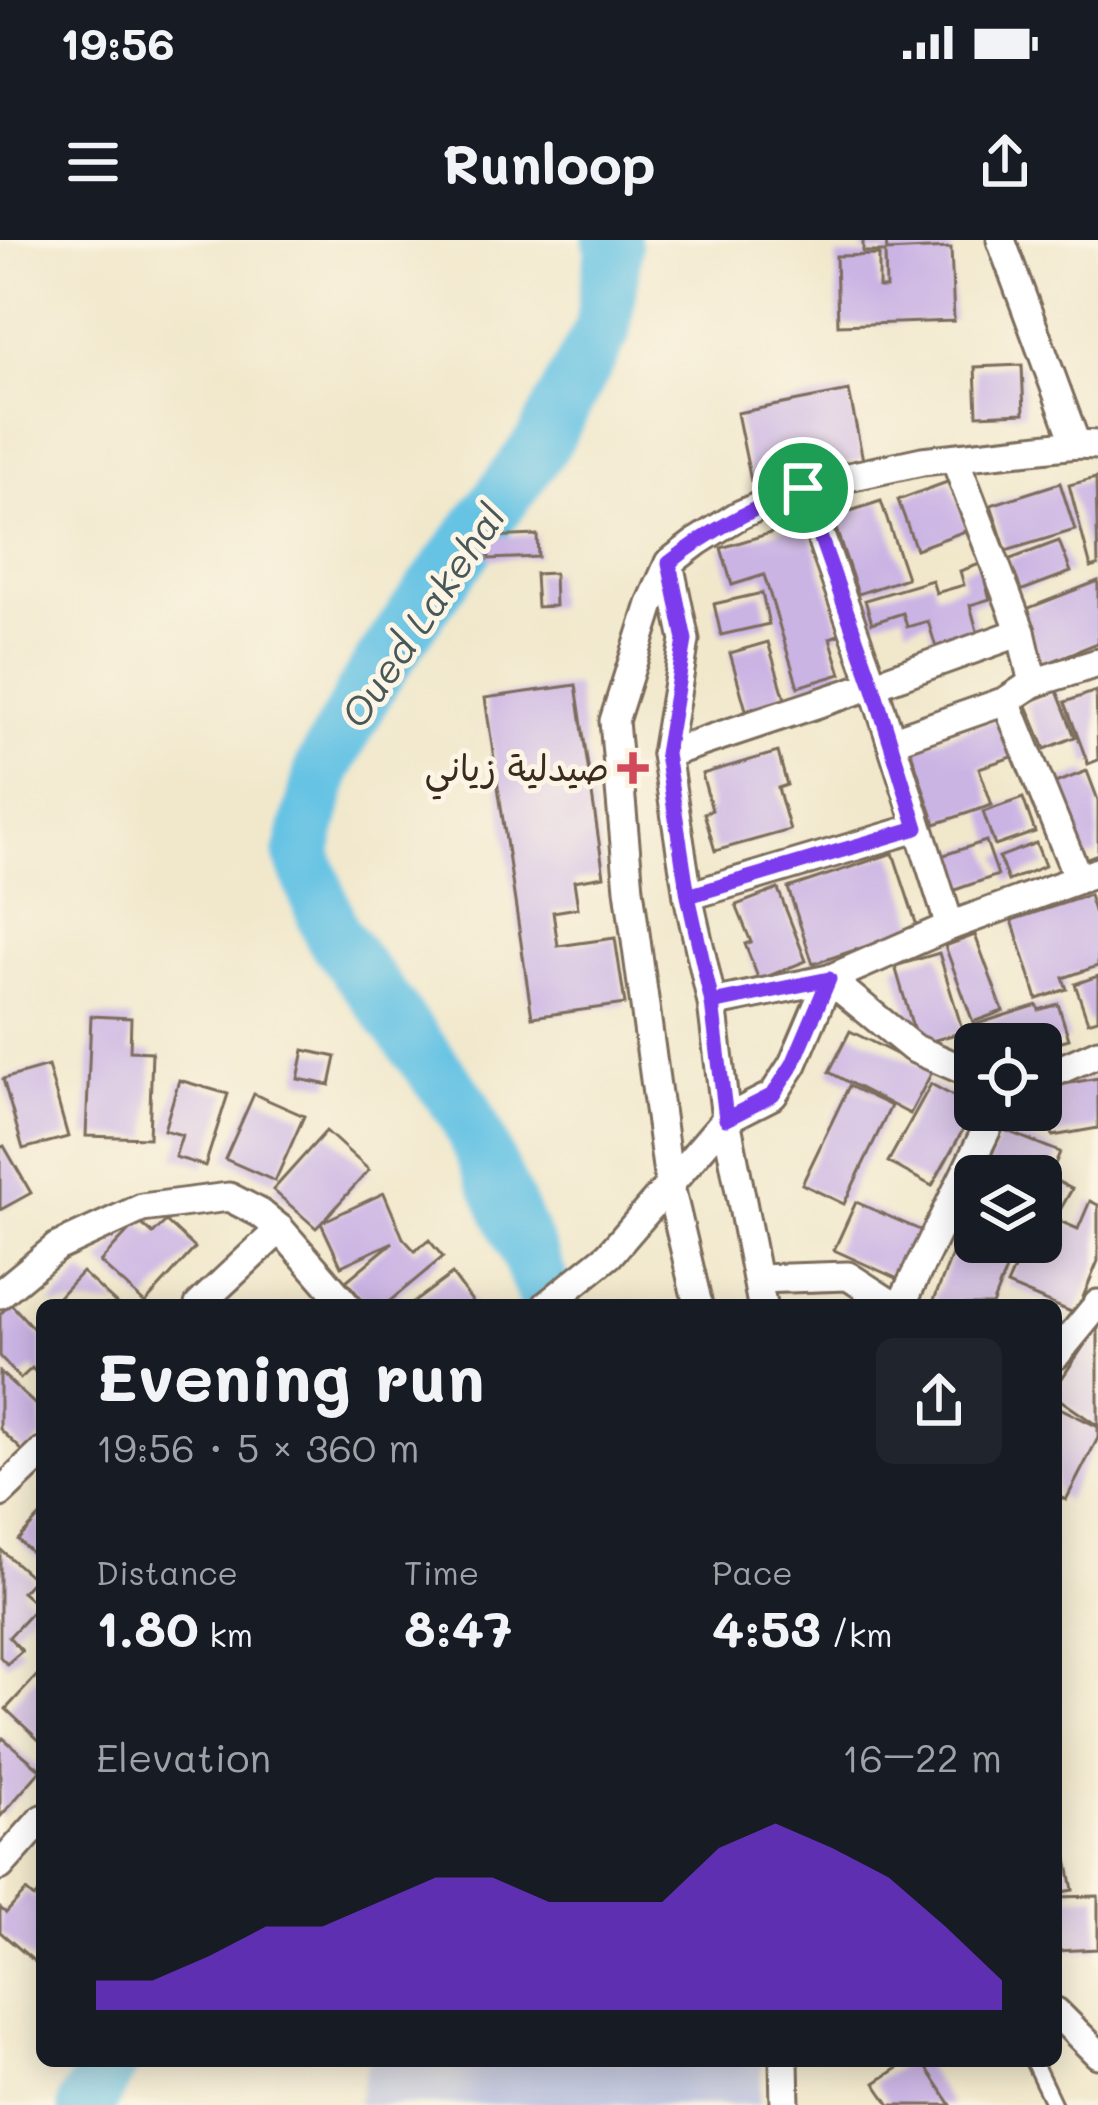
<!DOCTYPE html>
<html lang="en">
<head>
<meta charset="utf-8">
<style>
	body { margin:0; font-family:Mali,"Playpen Sans Arabic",sans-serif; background:#20242c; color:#f1f3f6; height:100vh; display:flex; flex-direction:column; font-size:45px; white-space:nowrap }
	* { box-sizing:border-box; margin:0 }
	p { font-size:39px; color:#9ea1a6 }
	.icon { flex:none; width:66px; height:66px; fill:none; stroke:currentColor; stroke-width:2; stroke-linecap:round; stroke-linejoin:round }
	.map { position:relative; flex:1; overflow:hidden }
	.drawer { position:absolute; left:36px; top:1059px; width:1026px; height:768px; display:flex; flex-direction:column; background:#171b24; border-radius:18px; box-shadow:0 6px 30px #0003 }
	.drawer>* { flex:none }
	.tools { position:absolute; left:954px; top:783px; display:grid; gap:24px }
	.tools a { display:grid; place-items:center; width:108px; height:108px; border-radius:18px; background:#171b24; box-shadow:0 6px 30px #0003; font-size:60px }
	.pin { position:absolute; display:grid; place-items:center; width:102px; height:102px; color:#fff; margin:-51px; border:6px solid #fff; border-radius:50%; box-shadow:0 3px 12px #0007 }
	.round { display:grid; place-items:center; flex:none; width:126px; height:126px; border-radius:18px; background:#20242c }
	.overview { display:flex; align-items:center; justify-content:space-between; height:204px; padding:0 60px }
	h1 { font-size:66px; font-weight:800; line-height:90px }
	.stats { display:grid; grid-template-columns:repeat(3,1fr); gap:18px; height:204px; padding:12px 60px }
	.stats div { display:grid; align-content:center }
	.stats b { font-size:51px; font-weight:800 }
	.stats small { font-size:33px; font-weight:400 }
	.stats p { font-size:33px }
	.chart { height:336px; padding:24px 60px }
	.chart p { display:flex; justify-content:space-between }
	.chart svg { width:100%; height:216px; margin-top:12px; fill:#7c3aed; opacity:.7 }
	.status { display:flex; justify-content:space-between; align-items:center; height:84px; padding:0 60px; background:#171b24; direction:ltr }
	.status svg { height:33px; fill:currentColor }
	header { display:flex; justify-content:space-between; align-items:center; height:156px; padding:0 60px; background:#171b24; font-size:54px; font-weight:800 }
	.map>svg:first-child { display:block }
</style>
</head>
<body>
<div class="status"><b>19:56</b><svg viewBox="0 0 49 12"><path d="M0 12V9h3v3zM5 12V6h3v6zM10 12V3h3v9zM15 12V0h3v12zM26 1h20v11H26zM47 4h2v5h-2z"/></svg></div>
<header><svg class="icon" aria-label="menu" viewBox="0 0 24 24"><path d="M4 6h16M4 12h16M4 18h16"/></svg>Runloop<svg class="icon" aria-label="share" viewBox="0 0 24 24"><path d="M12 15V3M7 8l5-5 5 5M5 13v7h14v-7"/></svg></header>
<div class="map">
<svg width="1098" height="1865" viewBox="0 0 1098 1865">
	<rect width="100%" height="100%" fill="#fcf5e5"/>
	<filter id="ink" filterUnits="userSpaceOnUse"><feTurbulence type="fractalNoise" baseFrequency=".00833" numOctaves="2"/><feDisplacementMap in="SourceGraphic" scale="24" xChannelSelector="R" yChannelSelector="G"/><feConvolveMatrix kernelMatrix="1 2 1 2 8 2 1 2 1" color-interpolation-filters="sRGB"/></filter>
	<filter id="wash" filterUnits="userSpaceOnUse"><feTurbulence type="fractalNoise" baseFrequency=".004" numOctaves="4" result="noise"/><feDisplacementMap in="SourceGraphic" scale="48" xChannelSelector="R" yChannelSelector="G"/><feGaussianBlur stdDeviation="2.7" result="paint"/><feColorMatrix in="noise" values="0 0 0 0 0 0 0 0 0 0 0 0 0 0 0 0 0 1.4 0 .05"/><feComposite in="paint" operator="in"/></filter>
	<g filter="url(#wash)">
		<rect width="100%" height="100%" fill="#f1e8cc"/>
		<polygon fill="#bdc3de" points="368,1821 762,1821 759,1865 357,1865"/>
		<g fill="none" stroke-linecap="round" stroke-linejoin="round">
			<g stroke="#66c3e4" stroke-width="57">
				<polyline points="549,1065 529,1014 463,868 332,694 302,613 323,528 371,440 415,375 543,202 602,91 614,8 611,0"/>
				<polyline points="86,1865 111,1821"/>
			</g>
		</g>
		<g id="blocks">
			<g fill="#cab4e4">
				<polygon points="863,0 886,0 887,11 951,8 954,81 838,85 836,16 879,15 879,48 886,48 885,12 863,12"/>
				<polygon points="1022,125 1024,173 977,175 975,127"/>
				<polygon points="849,151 863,220 751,241 737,173"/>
				<polygon points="1096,238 1098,326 1091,328 1069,245"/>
				<polygon points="950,241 968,290 916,309 898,260"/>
				<polygon points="1060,243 1075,290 1006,311 991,265"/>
				<polygon points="881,261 907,338 858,354 832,277"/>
				<polygon points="807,282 841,394 830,398 841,434 798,447 764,335 732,345 721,308"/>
				<polygon points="537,295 538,317 489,319 488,297"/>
				<polygon points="1059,301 1071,332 1020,351 1008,320"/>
				<polygon points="980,324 990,359 970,365 980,402 938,414 928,381 907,387 903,373 872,383 865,360 932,340 936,353 964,345 960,331"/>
				<polygon points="554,333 555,366 537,367 535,334"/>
				<polygon points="1098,341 1098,403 1043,425 1021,371"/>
				<polygon points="762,353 769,384 721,395 714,364"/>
				<polygon points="768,402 785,459 746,470 730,413"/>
				<polygon points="576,445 604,636 574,641 578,668 553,672 558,706 615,698 625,764 532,777 485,458"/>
				<polygon points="1057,451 1075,497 1045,509 1026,463"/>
				<polygon points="1096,451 1098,520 1088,524 1065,462"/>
				<polygon points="1002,477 1015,516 979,528 992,565 935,584 910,509"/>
				<polygon points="778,512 787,545 778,548 790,590 715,611 704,573 712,570 702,534"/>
				<polygon points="1087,531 1098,560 1098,614 1077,622 1047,546"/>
				<polygon points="1023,558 1035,592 995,606 983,572"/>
				<polygon points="986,601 998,635 949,652 938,617"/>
				<polygon points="1036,603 1045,626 1008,641 999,617"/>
				<polygon points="893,613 918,689 813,724 788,648"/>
				<polygon points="778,649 806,721 759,740 745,704 751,702 736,665"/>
				<polygon points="1089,655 1098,684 1098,726 1063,738 1067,749 1037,759 1012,680"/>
				<polygon points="975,695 1003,771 973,782 945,706"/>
				<polygon points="939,713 963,792 918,805 895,726"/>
				<polygon points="1098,736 1098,779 1088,782 1075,744"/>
				<polygon points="1058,764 1069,799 1041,807 1041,804 974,804 968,787 1037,765 1039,770"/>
				<polygon points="91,776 131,778 130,811 152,812 149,898 86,896"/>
				<polygon points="850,791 932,832 910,874 829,832"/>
				<polygon points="304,810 336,817 330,845 298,839"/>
				<polygon points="48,826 68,897 23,909 3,839"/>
				<polygon points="1098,838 1098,888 1053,896 1043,848"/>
				<polygon points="179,840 228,854 205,926 175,917 182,895 164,890"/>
				<polygon points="931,844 975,868 932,946 888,922"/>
				<polygon points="849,846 891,866 844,964 802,944"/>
				<polygon points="254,854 304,876 275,941 225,919"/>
				<polygon points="1002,889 1060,912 1041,959 1041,936 983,936"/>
				<polygon points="326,891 369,930 322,982 384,953 403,998 415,1011 429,1000 443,1017 385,1065 366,1065 346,1041 393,1002 341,1026 321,983 316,988 273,950"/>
				<polygon points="4,906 31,953 0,970 0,908"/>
				<polygon points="1055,940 1072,949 1060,970 1043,961"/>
				<polygon points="975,957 975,1002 1017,1002 992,1065 932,1065"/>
				<polygon points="1090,961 1098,965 1098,1021 1076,1074 1007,1045 1026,1002 1041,1002 1041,973 1078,989"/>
				<polygon points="856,962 929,994 907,1043 834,1010"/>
				<polygon points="138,981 153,994 166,981 195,1008 145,1063 100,1022"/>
				<polygon points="82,1032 118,1065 51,1065"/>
				<polygon points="452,1034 475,1065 410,1065"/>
				<polygon points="11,1064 42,1098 42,1139 32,1128 20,1139 0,1116 0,1074"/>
				<polygon points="1098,1085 1098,1186 1056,1157 1056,1147"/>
				<polygon points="0,1132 42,1171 42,1197 26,1214 0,1189"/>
				<polygon points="1056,1166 1098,1187 1098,1198 1066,1260 1056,1255"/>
				<polygon points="42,1274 42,1322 18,1300"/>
				<polygon points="0,1309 34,1339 22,1352 38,1366 9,1397 22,1411 7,1424 0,1417"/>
				<polygon points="42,1430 42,1503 6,1469"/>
				<polygon points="3,1498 41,1530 0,1577 0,1502"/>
				<polygon points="1066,1614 1073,1650 1056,1653 1056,1616"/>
				<polygon points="42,1649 42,1728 0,1692 0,1668 6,1673 26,1651 34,1658"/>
				<polygon points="1098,1656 1098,1709 1056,1711 1056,1657"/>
				<polygon points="909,1821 922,1821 951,1865 890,1865 875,1843"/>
			</g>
		</g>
	</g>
	<g filter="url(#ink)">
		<use href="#blocks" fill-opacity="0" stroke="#7b6c5b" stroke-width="3"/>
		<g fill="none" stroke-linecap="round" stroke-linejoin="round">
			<defs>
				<polyline id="service" points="1033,1821 1054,1865"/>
				<g id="minor">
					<polyline points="1001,0 1076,204"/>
					<polyline points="955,219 1021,392 1033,443"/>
					<polyline points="803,247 873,445 1021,392"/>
					<polyline points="669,323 685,400 666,514 688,656 712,763 829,739 950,686 1098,632"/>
					<polyline points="1006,461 1078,638"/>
					<polyline points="891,501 950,686"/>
					<polyline points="666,514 873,445 891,501 1006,461 1033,443 1098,423"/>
					<polyline points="688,656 917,588"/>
					<polyline points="712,763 726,879 762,1065"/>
					<polyline points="1041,838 1098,813"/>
					<polyline points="758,1039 848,1036 893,1065"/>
					<polyline points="0,1054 57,1007 142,968 229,957 260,973 280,989 346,1065"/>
					<polyline points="199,1065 280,989"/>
					<polyline points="547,1065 609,1015 726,879 773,855 793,824 829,739 913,808 975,835"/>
					<polyline points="698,1065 669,942 629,649 614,481 651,364 669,323 698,301 739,275 803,247 922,221 1076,204 1098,205"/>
					<polyline points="901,1065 996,870"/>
					<polyline points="1056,1115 1098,1064"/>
					<polyline points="0,1253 42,1213"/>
					<polyline points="0,1626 42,1579"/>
					<polyline points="1056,1772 1098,1814"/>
					<polyline points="784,1821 785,1865"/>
				</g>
			</defs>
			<use href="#service" stroke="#7b6c5b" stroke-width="20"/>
			<use href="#minor" stroke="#7b6c5b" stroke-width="33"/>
			<use href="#service" stroke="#fff" stroke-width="14"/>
			<use href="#minor" stroke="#fff" stroke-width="27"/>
		</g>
	</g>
	<g fill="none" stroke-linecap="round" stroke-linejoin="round" filter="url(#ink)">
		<defs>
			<path id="route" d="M803,248C750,270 715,287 669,323L685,400L666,514L688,656L712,763L829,739L793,824L773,855L726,879L712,763L688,656L917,588L873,446L803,248"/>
		</defs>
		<use href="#route" stroke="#fff" stroke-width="24"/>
		<use href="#route" stroke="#7c3aed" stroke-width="15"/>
	</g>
	<path fill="#d1495b" stroke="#fcf5e5" stroke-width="4.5" d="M627 510h12v12h12v12h-12v12h-12v-12h-12v-12h12z"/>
	<g text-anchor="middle" stroke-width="10" stroke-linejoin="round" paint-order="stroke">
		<g font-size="36" fill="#3b2a1e" stroke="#fcf5e5" text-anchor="end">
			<text x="609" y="541">صيدلية زياني</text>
		</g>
		<g font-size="39" font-style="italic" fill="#485859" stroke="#fcf5e5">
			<text transform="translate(423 376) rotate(-56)" y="14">Oued Lakehal</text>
		</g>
	</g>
</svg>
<div class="tools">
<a><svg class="icon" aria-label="locate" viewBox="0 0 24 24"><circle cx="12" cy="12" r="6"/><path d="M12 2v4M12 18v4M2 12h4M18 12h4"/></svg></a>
<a><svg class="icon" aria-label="layers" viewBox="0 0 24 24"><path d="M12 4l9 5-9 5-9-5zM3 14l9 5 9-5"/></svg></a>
</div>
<div class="pin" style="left:803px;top:248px;background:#1e9e55"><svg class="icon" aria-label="arrive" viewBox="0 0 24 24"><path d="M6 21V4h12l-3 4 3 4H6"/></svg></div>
<section class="drawer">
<div class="overview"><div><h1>Evening run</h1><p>19:56 · 5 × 360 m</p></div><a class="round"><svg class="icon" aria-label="share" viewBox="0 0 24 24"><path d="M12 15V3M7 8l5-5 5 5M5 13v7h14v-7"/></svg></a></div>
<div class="stats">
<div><p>Distance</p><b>1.80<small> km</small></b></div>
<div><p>Time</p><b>8:47</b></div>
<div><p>Pace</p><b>4:53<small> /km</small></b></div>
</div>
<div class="chart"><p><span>Elevation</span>16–22 m</p>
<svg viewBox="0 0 160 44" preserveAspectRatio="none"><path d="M0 44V38L10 38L20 33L30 27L40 27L50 22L60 17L70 17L80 22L90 22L100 22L110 11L120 6L130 11L140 17L150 27L160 38V44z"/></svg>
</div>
</section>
</div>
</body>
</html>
